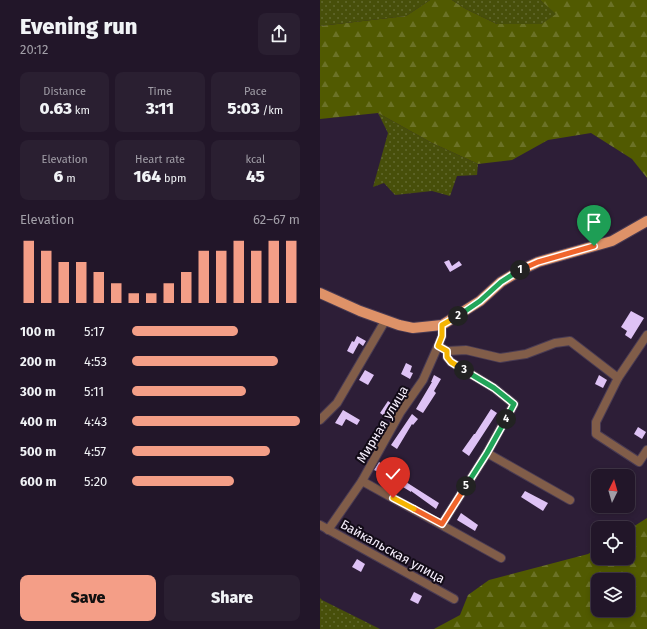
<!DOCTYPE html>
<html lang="en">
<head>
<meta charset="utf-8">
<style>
	body { margin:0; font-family:"Fira Sans",sans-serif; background:#2a1f31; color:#f1f3f6; height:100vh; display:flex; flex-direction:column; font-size:15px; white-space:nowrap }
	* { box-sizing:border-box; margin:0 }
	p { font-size:13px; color:#a29fa8 }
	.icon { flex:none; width:22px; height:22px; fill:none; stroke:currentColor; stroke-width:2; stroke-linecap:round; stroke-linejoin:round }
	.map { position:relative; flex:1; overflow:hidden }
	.drawer { display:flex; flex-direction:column; background:#221629; width:320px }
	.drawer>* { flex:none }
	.needle { width:26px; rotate:5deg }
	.tools { position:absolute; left:271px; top:469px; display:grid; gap:8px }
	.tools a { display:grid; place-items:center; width:44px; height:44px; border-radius:8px; background:#221629; box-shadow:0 2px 6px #0003,0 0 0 1px #3f3546; font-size:20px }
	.pin { position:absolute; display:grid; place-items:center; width:34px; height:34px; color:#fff; margin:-41px -17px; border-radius:50% 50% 50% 0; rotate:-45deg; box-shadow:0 0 4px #0007 }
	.pin .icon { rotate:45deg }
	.km { position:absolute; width:20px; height:20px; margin:-10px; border-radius:50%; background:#222; color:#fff; font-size:11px; line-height:20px; text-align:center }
	.round { display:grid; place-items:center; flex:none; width:42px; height:42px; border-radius:8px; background:#2a1f31 }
	.head { display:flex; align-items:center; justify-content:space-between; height:68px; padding:0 20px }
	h1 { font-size:22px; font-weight:800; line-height:30px }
	.metrics { display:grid; grid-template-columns:repeat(3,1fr); gap:6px; height:68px; padding:4px 20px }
	.metrics div { display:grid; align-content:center; border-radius:8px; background:#2a1f31; text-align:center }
	.metrics b { font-size:17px; font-weight:800 }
	.metrics small { font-size:11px; font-weight:400 }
	.metrics p { font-size:11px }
	.chart { height:112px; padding:8px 20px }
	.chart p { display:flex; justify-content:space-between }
	.chart svg { width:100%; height:72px; margin-top:4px; stroke:#f49e87; stroke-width:6 }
	.action { display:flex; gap:8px; margin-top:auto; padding:8px 20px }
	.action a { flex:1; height:46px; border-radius:8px; background:#f49e87; color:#111; font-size:16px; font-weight:800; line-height:46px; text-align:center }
	.action a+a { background:#2a1f31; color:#f1f3f6 }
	ul { padding:0 20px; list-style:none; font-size:13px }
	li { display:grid; grid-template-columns:64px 48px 1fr; align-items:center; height:30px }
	li i { height:10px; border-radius:5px; background:#f49e87 }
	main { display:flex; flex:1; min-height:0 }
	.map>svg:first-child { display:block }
</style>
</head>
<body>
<main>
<section class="drawer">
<div class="head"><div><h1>Evening run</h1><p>20:12</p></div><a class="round"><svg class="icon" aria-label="share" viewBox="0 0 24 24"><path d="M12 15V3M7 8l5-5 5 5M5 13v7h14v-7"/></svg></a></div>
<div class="metrics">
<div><p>Distance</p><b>0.63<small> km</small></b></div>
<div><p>Time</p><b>3:11</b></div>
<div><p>Pace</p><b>5:03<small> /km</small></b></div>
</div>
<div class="metrics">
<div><p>Elevation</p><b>6<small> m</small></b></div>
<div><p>Heart rate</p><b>164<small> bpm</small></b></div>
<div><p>kcal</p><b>45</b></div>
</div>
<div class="chart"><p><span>Elevation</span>62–67 m</p>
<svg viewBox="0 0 160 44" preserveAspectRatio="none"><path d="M5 44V6M15 44V12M25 44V19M35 44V19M45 44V25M55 44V32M65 44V38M75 44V38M85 44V32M95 44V25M105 44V12M115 44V12M125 44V6M135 44V12M145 44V6M155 44V6"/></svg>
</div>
<ul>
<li><b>100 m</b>5:17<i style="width:63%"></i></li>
<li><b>200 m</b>4:53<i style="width:87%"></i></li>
<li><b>300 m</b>5:11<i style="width:68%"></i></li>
<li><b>400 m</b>4:43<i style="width:100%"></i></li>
<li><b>500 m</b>4:57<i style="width:82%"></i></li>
<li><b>600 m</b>5:20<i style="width:61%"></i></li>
</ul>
<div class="action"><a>Save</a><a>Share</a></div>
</section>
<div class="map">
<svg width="327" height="629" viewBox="0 0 327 629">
	<defs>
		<pattern id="green-dots" width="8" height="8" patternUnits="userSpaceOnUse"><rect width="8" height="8" fill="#474f0a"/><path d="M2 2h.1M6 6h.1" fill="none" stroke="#62692f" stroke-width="1.8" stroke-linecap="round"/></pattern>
		<pattern id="forest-firs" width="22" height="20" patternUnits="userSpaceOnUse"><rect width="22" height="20" fill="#515a01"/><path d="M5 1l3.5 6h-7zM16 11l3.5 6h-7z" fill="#6b7227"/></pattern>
	</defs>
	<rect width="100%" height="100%" fill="#2d1e37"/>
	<g fill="url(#green-dots)">
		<polygon points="0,0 110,0 86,16 0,26"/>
		<polygon points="132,0 220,0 237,14 221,24 177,24 146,9"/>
		<polygon points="58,113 112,143 158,164 157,175 137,176 130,196 112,191 75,195 64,183 53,187 68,133"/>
		<polygon points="0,598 2,600 60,629 0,629"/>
	</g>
	<g fill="url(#forest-firs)" fill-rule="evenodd">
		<polygon points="110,0 132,0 146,9 177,24 221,24 236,14 220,0 327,0 327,178 312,159 271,133 228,140 192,160 158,164 112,143 58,113 0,119 0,26 86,16"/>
		<path d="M327,518V629H114L140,615L148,595L169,580L268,554L278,548V558H308V530ZM278,580H308V610H278Z"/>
	</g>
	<g fill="#dec2f5">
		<polygon points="129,260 132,266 139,261 142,265 130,272 124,262"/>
		<polygon points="311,311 324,318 311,339 305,335 307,331 301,327"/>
		<polygon points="37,336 46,341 43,346 39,343 33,354 27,351 32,341 34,342"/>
		<polygon points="86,363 92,366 90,372 93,373 90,379 81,374"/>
		<polygon points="45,370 54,375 48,385 39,380"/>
		<polygon points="114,375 121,379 114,391 116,393 103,413 96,409 112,382 111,382"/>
		<polygon points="279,375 287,380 283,388 275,384"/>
		<polygon points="68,401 75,406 67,418 60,413"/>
		<polygon points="171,409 177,413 149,456 142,451 154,434 155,434"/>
		<polygon points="23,410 40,420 37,425 26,419 22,426 15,423"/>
		<polygon points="92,414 98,419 93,425 92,424 77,449 71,445"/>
		<polygon points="318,427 326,432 322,439 314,434"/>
		<polygon points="59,462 79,475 76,480 54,470"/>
		<polygon points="86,482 119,503 116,509 91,491 91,492 83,487"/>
		<polygon points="205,491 228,503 223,511 201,497"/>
		<polygon points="141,513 158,525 155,531 137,520"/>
		<polygon points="37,559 45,564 41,572 32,567"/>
		<polygon points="94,592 102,596 98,604 90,600"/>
	</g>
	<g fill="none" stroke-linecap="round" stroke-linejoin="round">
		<defs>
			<g id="minor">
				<polyline points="327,335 298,378 276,422 276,434 319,462 327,450"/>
				<polyline points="122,348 127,351 146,350 180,358 206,354 235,343 250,341 298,378"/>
				<polyline points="0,420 17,403 65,321"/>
				<polyline points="167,453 250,500"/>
				<polyline points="42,481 181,558"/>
				<polyline points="122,524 167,453 194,404 174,388 131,362 127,357 127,351"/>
				<polyline points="0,525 134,599"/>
				<polyline points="8,530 42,481 80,413 103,380 118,346 122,336 122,325"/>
			</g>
			<polyline id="major" points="0,293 40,311 79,325 93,328 122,325 160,301 181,282 201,270 218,262 292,241 327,221"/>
		</defs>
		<use href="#minor" stroke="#493b53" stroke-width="10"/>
		<use href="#major" stroke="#493b53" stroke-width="12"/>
		<use href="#minor" stroke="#815d49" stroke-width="8"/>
		<use href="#major" stroke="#de9268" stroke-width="10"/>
	</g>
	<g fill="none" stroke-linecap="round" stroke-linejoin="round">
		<defs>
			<polyline id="split-1" points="200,270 218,262 274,246"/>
			<polyline id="split-2" points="138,316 160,301 181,282 200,270"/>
			<polyline id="split-3" points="138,316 122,325 122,336 118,346 127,351 127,357 131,362 144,370"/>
			<polyline id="split-4" points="144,370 174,388 194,404 186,419"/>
			<polyline id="split-5" points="146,486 167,453 186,419"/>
			<polyline id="split-6" points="94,509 122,524 146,486"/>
			<polyline id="split-7" points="73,498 94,509"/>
		</defs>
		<use href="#split-1" stroke="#fff" stroke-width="8"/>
		<use href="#split-2" stroke="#fff" stroke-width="8"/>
		<use href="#split-3" stroke="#fff" stroke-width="8"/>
		<use href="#split-4" stroke="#fff" stroke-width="8"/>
		<use href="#split-5" stroke="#fff" stroke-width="8"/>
		<use href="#split-6" stroke="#fff" stroke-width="8"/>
		<use href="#split-7" stroke="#fff" stroke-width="8"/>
		<use href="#split-1" stroke="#f0652b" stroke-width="5"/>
		<use href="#split-2" stroke="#22a559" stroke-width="5"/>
		<use href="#split-3" stroke="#f5b400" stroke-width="5"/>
		<use href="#split-4" stroke="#22a559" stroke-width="5"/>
		<use href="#split-5" stroke="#22a559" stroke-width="5"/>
		<use href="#split-6" stroke="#f0652b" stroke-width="5"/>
		<use href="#split-7" stroke="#f5b400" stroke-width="5"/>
	</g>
	<g text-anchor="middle" stroke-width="4" stroke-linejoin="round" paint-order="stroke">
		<g font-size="13" fill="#f7effd" stroke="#120b17">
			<text transform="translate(62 424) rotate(-59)" y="5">Мирная улица</text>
			<text transform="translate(73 551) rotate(29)" y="5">Байкальская улица</text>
		</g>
	</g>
</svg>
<div class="tools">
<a><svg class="needle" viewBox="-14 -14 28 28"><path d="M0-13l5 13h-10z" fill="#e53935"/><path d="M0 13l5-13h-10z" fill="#a29fa8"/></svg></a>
<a><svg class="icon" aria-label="locate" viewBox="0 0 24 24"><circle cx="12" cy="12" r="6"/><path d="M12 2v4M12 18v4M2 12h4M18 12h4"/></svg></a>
<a><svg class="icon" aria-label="layers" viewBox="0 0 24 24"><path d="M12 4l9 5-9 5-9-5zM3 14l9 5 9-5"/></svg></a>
</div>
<div class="pin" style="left:274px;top:246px;background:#1e9e55"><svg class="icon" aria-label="arrive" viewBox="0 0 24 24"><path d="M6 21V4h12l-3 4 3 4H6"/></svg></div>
<div class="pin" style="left:73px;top:498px;background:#d93025"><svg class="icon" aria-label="check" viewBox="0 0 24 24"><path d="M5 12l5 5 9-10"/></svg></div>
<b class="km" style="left:200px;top:270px">1</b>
<b class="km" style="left:138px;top:316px">2</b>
<b class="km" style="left:144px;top:370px">3</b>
<b class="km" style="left:186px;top:419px">4</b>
<b class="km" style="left:146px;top:486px">5</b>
</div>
</main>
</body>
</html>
